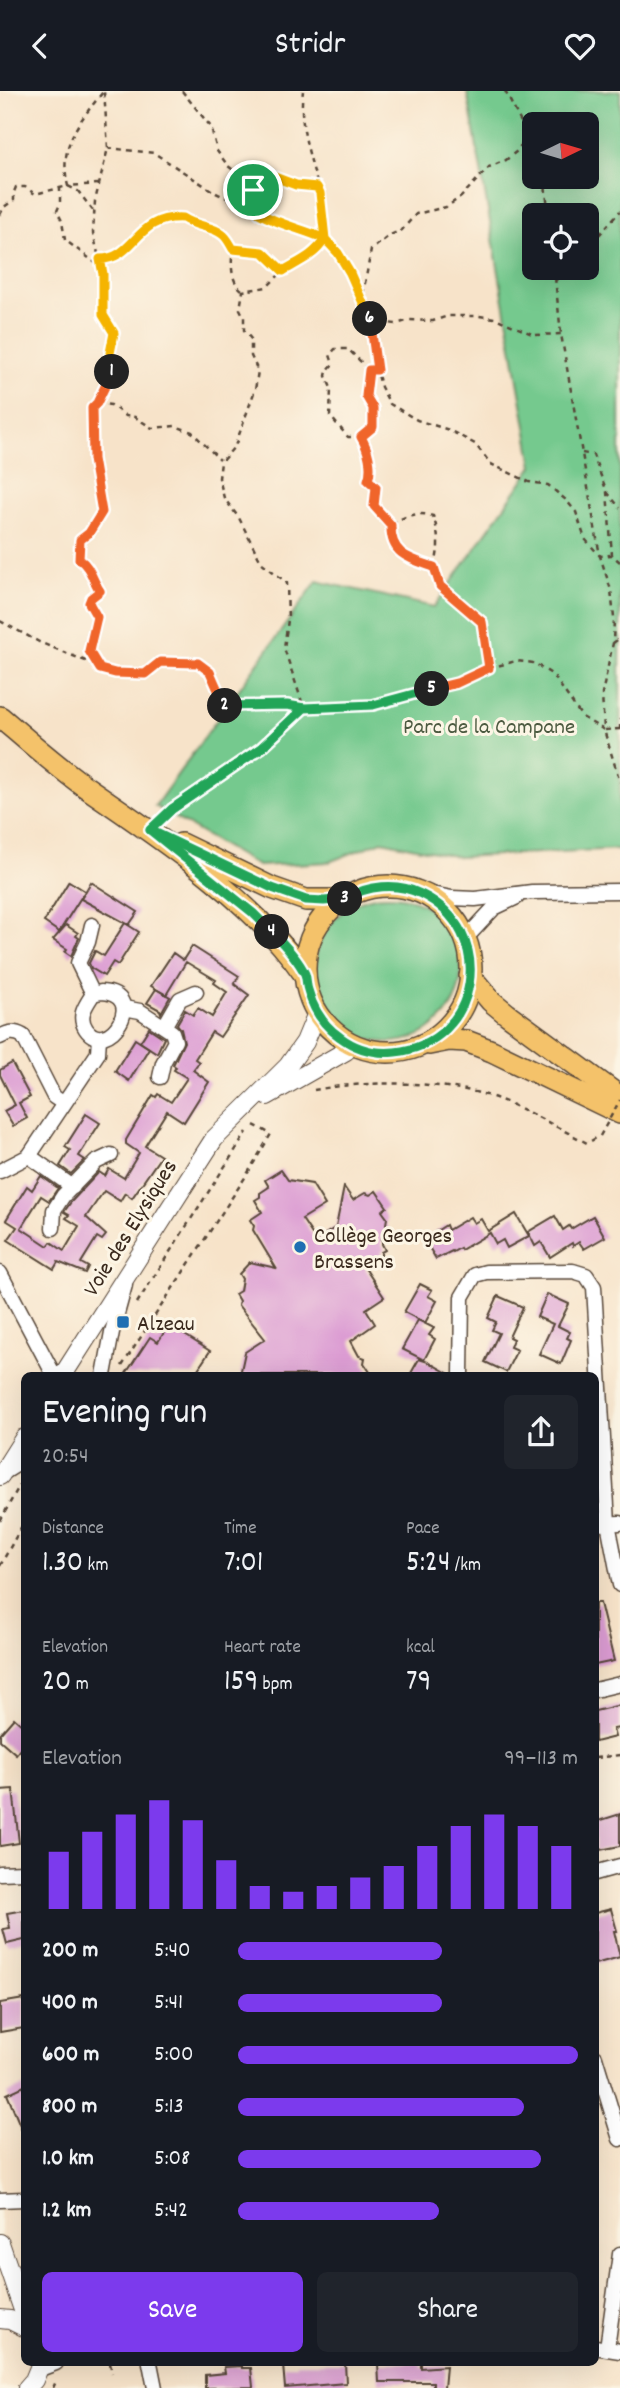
<!DOCTYPE html>
<html lang="en">
<head>
<meta charset="utf-8">
<style>
	body { margin:0; font-family:Dekko,sans-serif; background:#20242c; color:#f1f3f6; height:100vh; display:flex; flex-direction:column; font-size:26px; white-space:nowrap }
	* { box-sizing:border-box; margin:0 }
	p { font-size:23px; color:#9ea1a6 }
	.icon { flex:none; width:38px; height:38px; fill:none; stroke:currentColor; stroke-width:2; stroke-linecap:round; stroke-linejoin:round }
	.map { position:relative; flex:1; overflow:hidden }
	.sheet { position:absolute; left:21px; top:1281px; width:578px; height:994px; display:flex; flex-direction:column; background:#171b24; border-radius:10px; box-shadow:0 7px 28px #0002 }
	.sheet>* { flex:none }
	.needle { width:46px; rotate:85deg }
	.controls { position:absolute; left:522px; top:21px; display:grid; gap:14px }
	.controls a { display:grid; place-items:center; width:77px; height:77px; border-radius:10px; background:#171b24; box-shadow:0 7px 28px #0002; font-size:35px }
	.pin { position:absolute; display:grid; place-items:center; width:60px; height:60px; color:#fff; margin:-30px; border:4px solid #fff; border-radius:50%; box-shadow:0 2px 7px #0007 }
	.km { position:absolute; width:35px; height:35px; margin:-18px; border-radius:50%; background:#222; color:#fff; font-size:19px; line-height:35px; text-align:center }
	.round { display:grid; place-items:center; flex:none; width:74px; height:74px; border-radius:10px; background:#20242c }
	.headline { display:flex; align-items:center; justify-content:space-between; height:119px; padding:0 21px }
	h1 { font-size:38px; font-weight:600; line-height:52px }
	.stats { display:grid; grid-template-columns:repeat(3,1fr); gap:10px; height:119px; padding:7px 21px }
	.stats div { display:grid; align-content:center }
	.stats b { font-size:30px; font-weight:600 }
	.stats small { font-size:19px; font-weight:400 }
	.stats p { font-size:19px }
	.chart { height:196px; padding:14px 21px }
	.chart p { display:flex; justify-content:space-between }
	.chart svg { width:100%; height:126px; margin-top:7px; stroke:#7c3aed; stroke-width:6 }
	.action { display:flex; gap:14px; margin-top:auto; padding:14px 21px }
	.action a { flex:1; height:80px; border-radius:10px; background:#7c3aed; color:#fff; font-size:28px; font-weight:600; line-height:80px; text-align:center }
	.action a+a { background:#20242c; color:#f1f3f6 }
	ul { padding:0 21px; list-style:none; font-size:23px }
	li { display:grid; grid-template-columns:112px 84px 1fr; align-items:center; height:52px }
	li i { height:18px; border-radius:9px; background:#7c3aed }
	header { display:flex; justify-content:space-between; align-items:center; height:91px; padding:0 21px; background:#171b24; font-size:32px; font-weight:600 }
	.map>svg:first-child { display:block }
</style>
</head>
<body>
<header><svg class="icon" aria-label="back" viewBox="0 0 24 24"><path d="M15 5l-7 7 7 7"/></svg>Stridr<svg class="icon" aria-label="heart" viewBox="0 0 24 24"><path d="M12 20l-8-8c-3-5 5-10 8-4 3-6 11-1 8 4z"/></svg></header>
<div class="map">
<svg width="620" height="2297" viewBox="0 0 620 2297">
	<rect width="100%" height="100%" fill="#fcf5e5"/>
	<filter id="ink" filterUnits="userSpaceOnUse"><feTurbulence type="fractalNoise" baseFrequency=".0143" numOctaves="2"/><feDisplacementMap in="SourceGraphic" scale="14" xChannelSelector="R" yChannelSelector="G"/><feConvolveMatrix kernelMatrix="1 2 1 2 8 2 1 2 1" color-interpolation-filters="sRGB"/></filter>
	<filter id="wash" filterUnits="userSpaceOnUse"><feTurbulence type="fractalNoise" baseFrequency=".00686" numOctaves="4" result="noise"/><feDisplacementMap in="SourceGraphic" scale="28" xChannelSelector="R" yChannelSelector="G"/><feGaussianBlur stdDeviation="1.57" result="paint"/><feColorMatrix in="noise" values="0 0 0 0 0 0 0 0 0 0 0 0 0 0 0 0 0 1.4 0 .05"/><feComposite in="paint" operator="in"/></filter>
	<g filter="url(#wash)">
		<rect width="100%" height="100%" fill="#f7e3c9"/>
		<g fill="#74c98e" stroke="#587a56" stroke-width="2" fill-rule="evenodd">
			<path d="M467,0H620V758L459,766L382,750L329,771L258,775L155,715L317,490L434,516L533,375ZM534,33H586V86H534ZM534,124H586V177H534Z"/>
			<circle cx="388" cy="878" r="73"/>
		</g>
		<g id="blocks">
			<g fill="#dc9cd3">
				<polygon points="69,790 85,800 59,841 44,831"/>
				<polygon points="91,791 138,821 129,834 81,808"/>
				<polygon points="125,832 139,841 118,874 113,871 104,885 91,877 89,872 95,860 104,865"/>
				<polygon points="66,834 78,842 76,845 79,847 71,865 65,861 67,858 53,849"/>
				<polygon points="192,855 239,885 234,893 249,904 220,946 212,941 195,968 199,971 193,979 209,991 184,1031 167,1020 145,1055 161,1065 132,1107 125,1102 120,1110 104,1100 86,1126 106,1144 102,1149 97,1146 81,1172 88,1176 85,1182 58,1171 54,1178 8,1149 17,1136 6,1129 27,1095 32,1099 41,1085 58,1097 49,1110 41,1105 21,1137 48,1155 51,1151 64,1160 79,1135 66,1127 69,1124 64,1121 71,1111 99,1081 105,1085 109,1078 124,1087 139,1062 126,1053 126,1049 153,1004 156,1006 158,1003 171,1011 187,987 174,979 176,976 173,974 184,951 181,938 177,933 185,919 193,924 198,917 212,926 227,901 214,892 216,889 186,871 166,904 151,895 173,862 183,869"/>
				<polygon points="156,898 170,906 161,922 160,919 147,912"/>
				<polygon points="149,937 164,947 157,962 140,951"/>
				<polygon points="135,948 149,957 129,990 115,980"/>
				<polygon points="12,972 30,1006 19,1012 27,1027 13,1035 4,1020 15,1014 0,984 0,979"/>
				<polygon points="86,1023 100,1032 79,1065 85,1069 71,1083 60,1075 70,1059 65,1056"/>
				<polygon points="281,1079 288,1089 312,1093 325,1114 302,1128 316,1149 336,1136 344,1096 353,1109 365,1102 370,1104 376,1100 387,1116 382,1120 387,1127 386,1133 388,1137 384,1140 382,1148 382,1153 385,1159 381,1161 381,1167 365,1177 384,1206 366,1218 375,1233 351,1250 359,1265 365,1267 364,1272 372,1284 240,1284 245,1261 265,1248 238,1214 239,1210 235,1203 240,1200 242,1188 239,1183 250,1171 276,1177 253,1139 254,1135 250,1129 262,1121 255,1109 260,1106 260,1102 269,1096 265,1089"/>
				<polygon points="516,1123 529,1145 507,1157 503,1149 496,1153 490,1142 461,1159 460,1157 453,1161 452,1160 436,1168 424,1148 446,1134 448,1139 470,1126 474,1132 481,1128 488,1140"/>
				<polygon points="555,1125 563,1139 569,1135 571,1138 593,1125 605,1146 584,1158 579,1151 573,1155 572,1152 550,1166 541,1151 535,1155 528,1141"/>
				<polygon points="420,1193 432,1199 428,1205 437,1210 425,1232 404,1221"/>
				<polygon points="547,1203 569,1213 558,1235 570,1241 567,1247 571,1249 561,1273 539,1263 553,1233 537,1226"/>
				<polygon points="498,1205 523,1216 509,1246 513,1248 510,1256 517,1259 506,1281 485,1271 499,1242 492,1239 496,1231 488,1227"/>
				<polygon points="418,1229 434,1237 429,1244 435,1248 424,1269 402,1258"/>
				<polygon points="169,1234 210,1260 194,1284 125,1284 150,1246 158,1251"/>
				<polygon points="419,1268 428,1271 451,1284 410,1284"/>
				<polygon points="595,1512 600,1512 614,1570 595,1574"/>
				<polygon points="620,1614 620,1637 613,1638 615,1646 595,1651 595,1620"/>
				<polygon points="14,1627 24,1636 24,1653 16,1663 0,1649 0,1643"/>
				<polygon points="13,1698 19,1752 0,1755 0,1699"/>
				<polygon points="620,1723 620,1755 595,1760 595,1731"/>
				<polygon points="611,1818 617,1840 614,1840 620,1866 595,1873 595,1822"/>
				<polygon points="24,1819 24,1849 7,1853 3,1838 10,1837 7,1822"/>
				<polygon points="24,1908 24,1937 0,1941 0,1912"/>
				<polygon points="24,1995 24,2044 7,2003"/>
				<polygon points="296,2272 345,2272 346,2292 285,2297 283,2274 296,2274"/>
				<polygon points="378,2272 421,2272 421,2277 446,2275 444,2297 433,2297 433,2291 379,2291"/>
				<polygon points="242,2275 242,2277 251,2277 253,2296 205,2297 205,2284 225,2282 224,2276"/>
			</g>
		</g>
	</g>
	<g filter="url(#ink)">
		<use href="#blocks" fill-opacity="0" stroke="#574638" stroke-width="2"/>
		<g fill="none" stroke-linecap="round" stroke-linejoin="round">
			<defs>
				<g id="minor">
					<polyline points="416,800 452,807 475,808 532,801 620,800"/>
					<polyline points="92,834 88,851 78,872 93,903"/>
					<polyline points="465,848 494,817 517,806"/>
					<path d="M101,901C150,903 107,969 86,938C77,925 86,914 93,903Z"/>
					<polyline points="124,917 140,920 172,941 175,950 163,972 160,986"/>
					<polyline points="165,934 180,908 196,901"/>
					<path d="M0,946C9,941 14,940 23,945L54,1006L63,1012"/>
					<polyline points="29,1065 73,1096"/>
					<polyline points="0,1080 29,1065 98,962 99,947"/>
					<polyline points="53,1137 54,1119 63,1105 96,1071 111,1064"/>
					<polyline points="0,1182 54,1284"/>
					<polyline points="104,1284 112,1241 125,1194"/>
					<polyline points="461,1284 462,1206 475,1184 486,1181 573,1180 586,1184 594,1196 608,1432 620,1494"/>
					<polyline points="3,1382 24,1369"/>
					<polyline points="595,1433 620,1432"/>
					<polyline points="595,1599 620,1593"/>
					<polyline points="0,1782 24,1781"/>
					<polyline points="595,1782 620,1775"/>
					<polyline points="595,1966 620,2048"/>
					<polyline points="0,2109 24,2108"/>
					<polyline points="595,2256 620,2260"/>
					<polyline points="607,2257 620,2163"/>
					<polyline points="150,2272 155,2297"/>
					<polyline points="40,2278 56,2272"/>
				</g>
				<g id="tertiary">
					<polyline points="267,1005 346,960 351,953"/>
					<polyline points="63,1284 214,1048 288,975 305,951 317,922"/>
					<polyline points="0,1385 24,1347"/>
					<polyline points="0,2152 24,2222"/>
					<polyline points="0,2228 10,2229 24,2236"/>
					<polyline points="27,2297 34,2289 41,2272"/>
				</g>
				<g id="primary">
					<path d="M0,626C27,649 54,673 83,694C161,748 250,805 305,884"/>
					<polyline points="181,753 272,797 306,809 343,809"/>
					<circle cx="388" cy="878" r="83"/>
					<polyline points="470,885 491,910 507,923 620,1006"/>
					<polyline points="429,953 449,949 466,950 492,960 620,1022"/>
				</g>
			</defs>
			<use href="#minor" stroke="#574638" stroke-width="17"/>
			<use href="#tertiary" stroke="#574638" stroke-width="20"/>
			<use href="#primary" stroke="#574638" stroke-width="24"/>
			<g stroke="#574638" stroke-width="2.5" stroke-dasharray="5 5" stroke-linecap="butt">
				<polyline points="182,0 211,36 217,60 228,75 244,87 253,99 259,122 276,132 306,139 325,148 338,162 362,206 371,230 377,279 381,296 390,313 417,329 449,339 475,353 491,373 529,391 548,394 566,409 576,421 585,448 600,465 612,464 620,471"/>
				<polyline points="505,0 534,57"/>
				<polyline points="108,57 154,62 216,102 259,122"/>
				<polyline points="544,86 549,124"/>
				<polyline points="244,87 261,81 296,94 316,96"/>
				<path d="M99,93L68,95C58,54 79,31 103,1"/>
				<polyline points="60,96 60,113 57,120 62,130 65,149 102,177"/>
				<polyline points="0,124 4,116 14,109 14,101 16,96 25,96 35,103 68,95 78,100 94,121"/>
				<path d="M233,157C231,172 230,190 242,199"/>
				<polyline points="586,159 620,120"/>
				<path d="M99,168C135,168 137,124 183,127C196,136 213,135 222,143C227,146 230,153 233,157L258,159L282,179"/>
				<polyline points="554,177 561,243 600,465 611,499 614,527 613,552 602,603 604,639"/>
				<polyline points="556,189 568,177"/>
				<polyline points="363,203 371,159 390,144 402,139 416,123 446,116 461,106 489,76 506,69 517,60 528,45"/>
				<polyline points="371,230 396,233 410,229 433,230 448,225 479,225 495,227 534,244 561,243"/>
				<path d="M376,279H369L366,305L374,317L373,336L361,346C368,358 373,376 368,389L376,396L374,415L391,434"/>
				<polyline points="97,312 111,314 126,325 135,326 152,337 175,335 192,341 220,369"/>
				<polyline points="361,346 348,346 330,325 331,297 326,285 327,280 333,273 330,264 335,258 348,258 369,279"/>
				<polyline points="582,362 593,364 607,401 612,464"/>
				<polyline points="607,401 620,417"/>
				<path d="M434,476C440,460 439,441 433,425C418,420 403,425 391,434C391,463 410,468 434,476L440,495L475,523L482,532L489,577"/>
				<path d="M0,530L39,551L115,582L145,583L160,571L198,572L210,581L226,615L287,614L304,617L284,557L288,529L287,492L261,471L239,427L224,407L219,387L221,371L235,355L255,299L258,280L251,265V248L244,239V226L240,218L243,200L267,196L283,180L311,166L325,148C323,134 324,118 320,104C312,70 298,36 303,0"/>
				<polyline points="613,552 620,547"/>
				<path d="M100,577L89,560L97,526L89,512L91,507L100,500C92,489 91,476 79,468L80,449L88,442L102,421L93,368L92,317L97,312L114,276L110,262L114,242L103,224V183L93,142L95,110L108,57L104,0"/>
				<polyline points="620,638 604,639 620,691"/>
				<polyline points="620,639 620,628"/>
				<polyline points="163,726 172,718 261,657 304,617 373,614 457,591 489,577 516,570 534,572 553,584 582,626 604,639"/>
				<path d="M314,999C368,989 450,989 501,1009C530,1021 559,1037 587,1052L600,1045"/>
				<polyline points="137,1212 247,1041"/>
				<polyline points="122,1275 246,1085 271,1043 252,1033"/>
				<polyline points="0,1430 23,1388"/>
				<polyline points="0,1475 24,1431"/>
				<polyline points="595,1667 620,1664"/>
				<polyline points="110,2272 112,2282"/>
				<polyline points="53,2297 57,2288"/>
			</g>
			<use href="#minor" stroke="#fff" stroke-width="14"/>
			<use href="#tertiary" stroke="#fff" stroke-width="18"/>
			<use href="#primary" stroke="#f4c26a" stroke-width="21"/>
			<polyline stroke="#574638" stroke-width="2.5" stroke-dasharray="5 5" stroke-linecap="butt" points="600,1045 620,1009"/>
		</g>
	</g>
	<g fill="none" stroke-linecap="round" stroke-linejoin="round" filter="url(#ink)">
		<defs>
			<path id="split-1" d="M112,281L114,276L110,262L114,242L103,224V183L100,168C136,168 135,124 183,127C196,136 213,135 222,143C227,146 230,153 233,158L263,161L283,180C300,170 314,165 325,148C303,138 280,134 259,122L253,99"/>
			<path id="split-2" d="M112,281L97,312L92,317L93,368L102,421L89,442L80,449L79,468C91,476 92,489 100,500L91,507L89,512L97,526L89,560L100,578L115,582L145,583L160,571L198,572L210,581L225,615"/>
			<polyline id="split-3" points="225,615 287,614 304,617 261,657 172,718 150,739 272,797 306,809 324,810 345,808"/>
			<path id="split-4" d="M272,841C283,852 298,868 305,883C307,888 306,894 308,899C313,918 324,935 340,946C356,958 376,963 395,961C481,952 498,840 421,803C397,791 367,794 345,808"/>
			<polyline id="split-5" points="272,841 253,822 150,739 172,718 261,657 304,617 373,614 432,598"/>
			<path id="split-6" d="M370,228L377,279H369L366,305L373,317V336L361,346C368,358 373,376 368,389L376,396L374,415L391,434C390,464 410,468 434,476L440,495L482,531L489,577L457,592L432,598"/>
			<polyline id="split-7" points="253,99 243,88 261,81 296,94 317,96 320,102 325,148 338,162 350,182 370,228"/>
		</defs>
		<use href="#split-1" stroke="#fff" stroke-width="14"/>
		<use href="#split-2" stroke="#fff" stroke-width="14"/>
		<use href="#split-3" stroke="#fff" stroke-width="14"/>
		<use href="#split-4" stroke="#fff" stroke-width="14"/>
		<use href="#split-5" stroke="#fff" stroke-width="14"/>
		<use href="#split-6" stroke="#fff" stroke-width="14"/>
		<use href="#split-7" stroke="#fff" stroke-width="14"/>
		<use href="#split-1" stroke="#f5b400" stroke-width="9"/>
		<use href="#split-2" stroke="#f0652b" stroke-width="9"/>
		<use href="#split-3" stroke="#22a559" stroke-width="9"/>
		<use href="#split-4" stroke="#22a559" stroke-width="9"/>
		<use href="#split-5" stroke="#22a559" stroke-width="9"/>
		<use href="#split-6" stroke="#f0652b" stroke-width="9"/>
		<use href="#split-7" stroke="#f5b400" stroke-width="9"/>
	</g>
	<g fill="#1f6fb2" stroke="#fcf5e5" stroke-width="2.5">
		<circle cx="300" cy="1156" r="7"/>
		<rect x="116" y="1224" width="14" height="14" rx="3.5"/>
	</g>
	<g text-anchor="middle" stroke-width="6" stroke-linejoin="round" paint-order="stroke">
		<g font-size="23" fill="#4c5a40" stroke="#fcf5e5">
			<text x="489" y="642">Parc de la Campane</text>
		</g>
		<g font-size="23" fill="#3b2a1e" stroke="#fcf5e5">
			<text transform="translate(129 1136) rotate(-58)" y="8">Voie des Elysiques</text>
		</g>
		<g font-size="23" fill="#3b2a1e" stroke="#fcf5e5" text-anchor="start">
			<text x="314" y="1151">Collège Georges<tspan x="314" dy="26">Brassens</tspan></text>
			<text x="137" y="1239">Alzeau</text>
		</g>
	</g>
</svg>
<div class="controls">
<a><svg class="needle" viewBox="-14 -14 28 28"><path d="M0-13l5 13h-10z" fill="#e53935"/><path d="M0 13l5-13h-10z" fill="#9ea1a6"/></svg></a>
<a><svg class="icon" aria-label="locate" viewBox="0 0 24 24"><circle cx="12" cy="12" r="6"/><path d="M12 2v4M12 18v4M2 12h4M18 12h4"/></svg></a>
</div>
<div class="pin" style="left:253px;top:99px;background:#1e9e55"><svg class="icon" aria-label="arrive" viewBox="0 0 24 24"><path d="M6 21V4h12l-3 4 3 4H6"/></svg></div>
<b class="km" style="left:112px;top:281px">1</b>
<b class="km" style="left:225px;top:615px">2</b>
<b class="km" style="left:345px;top:808px">3</b>
<b class="km" style="left:272px;top:841px">4</b>
<b class="km" style="left:432px;top:598px">5</b>
<b class="km" style="left:370px;top:228px">6</b>
<section class="sheet">
<div class="headline"><div><h1>Evening run</h1><p>20:54</p></div><a class="round"><svg class="icon" aria-label="share" viewBox="0 0 24 24"><path d="M12 15V3M7 8l5-5 5 5M5 13v7h14v-7"/></svg></a></div>
<div class="stats">
<div><p>Distance</p><b>1.30<small> km</small></b></div>
<div><p>Time</p><b>7:01</b></div>
<div><p>Pace</p><b>5:24<small> /km</small></b></div>
</div>
<div class="stats">
<div><p>Elevation</p><b>20<small> m</small></b></div>
<div><p>Heart rate</p><b>159<small> bpm</small></b></div>
<div><p>kcal</p><b>79</b></div>
</div>
<div class="chart"><p><span>Elevation</span>99–113 m</p>
<svg viewBox="0 0 160 44" preserveAspectRatio="none"><path d="M5 44V24M15 44V17M25 44V11M35 44V6M45 44V13M55 44V27M65 44V36M75 44V38M85 44V36M95 44V33M105 44V29M115 44V22M125 44V15M135 44V11M145 44V15M155 44V22"/></svg>
</div>
<ul>
<li><b>200 m</b>5:40<i style="width:60%"></i></li>
<li><b>400 m</b>5:41<i style="width:60%"></i></li>
<li><b>600 m</b>5:00<i style="width:100%"></i></li>
<li><b>800 m</b>5:13<i style="width:84%"></i></li>
<li><b>1.0 km</b>5:08<i style="width:89%"></i></li>
<li><b>1.2 km</b>5:42<i style="width:59%"></i></li>
</ul>
<div class="action"><a>Save</a><a>Share</a></div>
</section>
</div>
</body>
</html>
